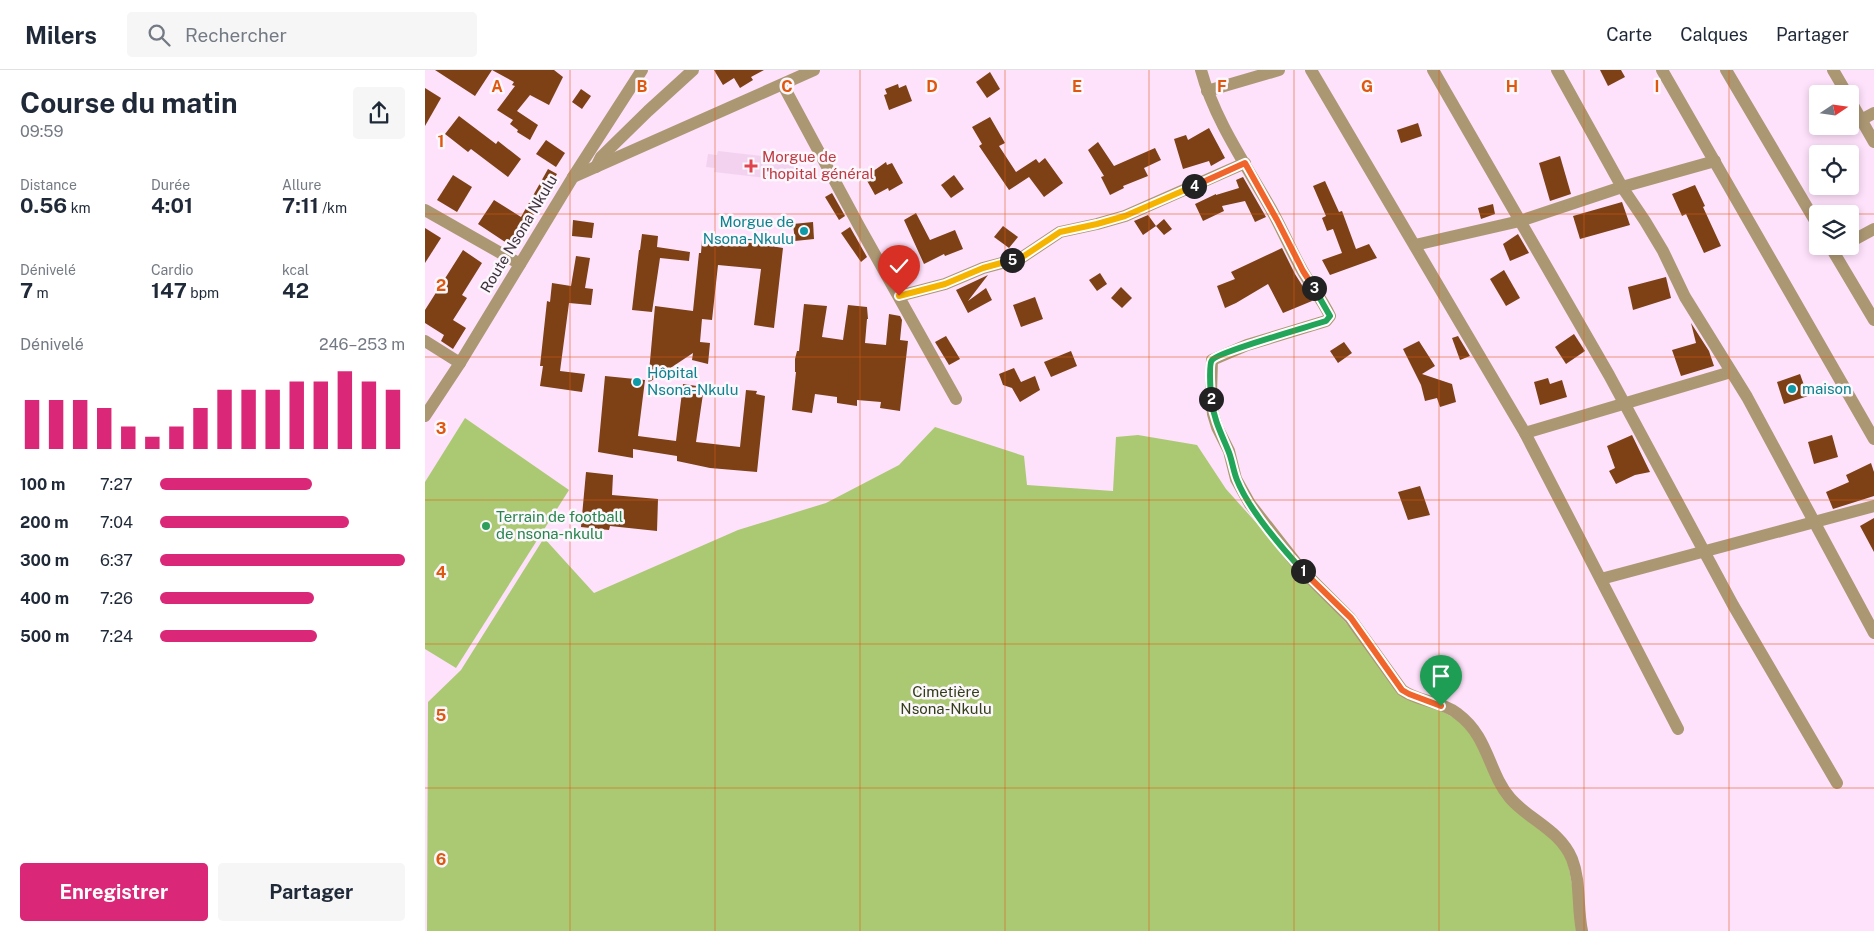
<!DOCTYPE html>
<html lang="fr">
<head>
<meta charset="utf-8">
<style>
	body { margin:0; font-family:"Public Sans",sans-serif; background:#f6f6f7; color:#1f2937; height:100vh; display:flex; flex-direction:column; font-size:19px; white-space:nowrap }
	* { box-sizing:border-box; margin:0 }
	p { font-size:16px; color:#747a83 }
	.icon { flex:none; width:28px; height:28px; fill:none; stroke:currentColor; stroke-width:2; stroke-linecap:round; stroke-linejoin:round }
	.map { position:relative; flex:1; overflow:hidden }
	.details { display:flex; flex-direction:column; background:#fff; width:425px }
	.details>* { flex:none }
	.needle { width:32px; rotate:77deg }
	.fabs { position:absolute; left:1384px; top:15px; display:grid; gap:10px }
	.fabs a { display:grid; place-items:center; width:50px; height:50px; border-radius:5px; background:#fff; box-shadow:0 2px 8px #0003; font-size:25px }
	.pin { position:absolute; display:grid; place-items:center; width:42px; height:42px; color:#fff; margin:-51px -21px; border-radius:50% 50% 50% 0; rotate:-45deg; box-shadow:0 0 5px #0007 }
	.pin .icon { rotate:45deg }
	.km { position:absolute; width:25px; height:25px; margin:-12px; border-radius:50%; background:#222; color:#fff; font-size:14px; line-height:25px; text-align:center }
	.round { display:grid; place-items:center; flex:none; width:52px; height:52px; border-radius:5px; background:#f6f6f7 }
	.overview { display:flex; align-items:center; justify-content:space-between; height:85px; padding:0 20px }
	h1 { font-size:28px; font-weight:700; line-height:38px }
	.figures { display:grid; grid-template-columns:repeat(3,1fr); gap:8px; height:85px; padding:5px 20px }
	.figures div { display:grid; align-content:center }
	.figures b { font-size:21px; font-weight:700 }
	.figures small { font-size:14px; font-weight:400 }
	.figures p { font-size:14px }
	.chart { height:140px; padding:10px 20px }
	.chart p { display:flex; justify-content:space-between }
	.chart svg { width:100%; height:90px; margin-top:5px; stroke:#db2777; stroke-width:6 }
	.cta { display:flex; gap:10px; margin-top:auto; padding:10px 20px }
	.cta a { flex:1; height:58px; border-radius:5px; background:#db2777; color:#fff; font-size:20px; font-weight:700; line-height:58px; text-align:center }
	.cta a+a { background:#f6f6f7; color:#1f2937 }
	ul { padding:0 20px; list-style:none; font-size:16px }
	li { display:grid; grid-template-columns:80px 60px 1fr; align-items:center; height:38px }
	li i { height:12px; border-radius:6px; background:#db2777 }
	header { display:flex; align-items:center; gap:30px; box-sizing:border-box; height:70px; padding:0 25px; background:#fff; border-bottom:1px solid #e0e1e3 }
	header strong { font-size:24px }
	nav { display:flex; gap:28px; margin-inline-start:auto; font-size:18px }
	.search { width:350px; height:45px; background:#f6f6f7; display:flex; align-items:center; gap:12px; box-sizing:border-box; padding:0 18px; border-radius:5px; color:#747a83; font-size:19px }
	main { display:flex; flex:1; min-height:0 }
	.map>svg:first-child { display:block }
</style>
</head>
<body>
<header>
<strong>Milers</strong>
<div class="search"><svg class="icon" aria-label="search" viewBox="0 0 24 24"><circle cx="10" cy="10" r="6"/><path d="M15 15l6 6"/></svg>Rechercher</div>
<nav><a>Carte</a><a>Calques</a><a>Partager</a></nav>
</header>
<main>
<section class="details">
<div class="overview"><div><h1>Course du matin</h1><p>09:59</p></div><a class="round"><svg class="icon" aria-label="share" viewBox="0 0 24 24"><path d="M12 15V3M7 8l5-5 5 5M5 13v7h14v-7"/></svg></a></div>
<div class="figures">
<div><p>Distance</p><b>0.56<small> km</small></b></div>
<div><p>Durée</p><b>4:01</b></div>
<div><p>Allure</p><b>7:11<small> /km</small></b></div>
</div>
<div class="figures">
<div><p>Dénivelé</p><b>7<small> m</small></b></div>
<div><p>Cardio</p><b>147<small> bpm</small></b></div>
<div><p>kcal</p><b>42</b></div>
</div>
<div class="chart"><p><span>Dénivelé</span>246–253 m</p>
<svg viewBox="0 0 160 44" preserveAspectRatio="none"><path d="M5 44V20M15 44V20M25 44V20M35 44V24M45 44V33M55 44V38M65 44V33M75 44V24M85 44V15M95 44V15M105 44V15M115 44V11M125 44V11M135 44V6M145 44V11M155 44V15"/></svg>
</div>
<ul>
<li><b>100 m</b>7:27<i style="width:62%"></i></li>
<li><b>200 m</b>7:04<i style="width:77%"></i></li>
<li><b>300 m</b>6:37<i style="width:100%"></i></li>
<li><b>400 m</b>7:26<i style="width:63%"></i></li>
<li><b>500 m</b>7:24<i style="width:64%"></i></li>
</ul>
<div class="cta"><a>Enregistrer</a><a>Partager</a></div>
</section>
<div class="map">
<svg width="1449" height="861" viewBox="0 0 1449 861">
	<rect width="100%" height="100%" fill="#fee1fb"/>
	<polygon fill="#f3d2f0" points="293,81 363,89 363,94 371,95 369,107 361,106 360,110 289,102 290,98 281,97 283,84 292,85"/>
	<g fill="#abc973">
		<polygon points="40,348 144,420 31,598 0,579 0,412"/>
		<polygon points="510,357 599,386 602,415 688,421 691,367 713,365 772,375 801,419 931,564 975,624 1020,643 1042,655 1067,706 1138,779 1144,798 1155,861 2,861 3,632 36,600 119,468 169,523 313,460 401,433 474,395"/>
	</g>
	<g fill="#7d4115">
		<polygon points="10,0 129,0 138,7 124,35 105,25 92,41 113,55 105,70 92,62 93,60 85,54 88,50 72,40 90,16 87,15 89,12 67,0 50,26"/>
		<polygon points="289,0 339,0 326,7 328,10 315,18 309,8 298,15"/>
		<polygon points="1175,0 1196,0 1200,7 1183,16"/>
		<polygon points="565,2 575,19 562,28 551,12"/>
		<polygon points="473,14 474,18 481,15 487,31 464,40 459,25 462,24 460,19"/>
		<polygon points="0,18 16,28 0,56"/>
		<polygon points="156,19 166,26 157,39 147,32"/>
		<polygon points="34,46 71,74 73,71 96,89 83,107 46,79 43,82 20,64"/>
		<polygon points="565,47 580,73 574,76 591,102 611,89 614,93 620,88 638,113 619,127 604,107 584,120 554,76 557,74 547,57"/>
		<polygon points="993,53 997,66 976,73 972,60"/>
		<polygon points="784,58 800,88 786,96 784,91 758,99 749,69 761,65 763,70"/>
		<polygon points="121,70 140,83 131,97 111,84"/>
		<polygon points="673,72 689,96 730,78 736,90 719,98 723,106 698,116 699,118 685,125 676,107 679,106 663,80"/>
		<polygon points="1135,86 1146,124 1125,131 1114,93"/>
		<polygon points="461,92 462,95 467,93 478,113 464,121 463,118 450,125 440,107"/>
		<polygon points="123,99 132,104 89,178 53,154 69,130 96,147"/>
		<polygon points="28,105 47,117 32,142 12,130"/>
		<polygon points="529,105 539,119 526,128 516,115"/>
		<polygon points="818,107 841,147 830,152 820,131 797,136 799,141 778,151 770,134 791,124 791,125 814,118 811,110"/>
		<polygon points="900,111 914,142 917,141 931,179 944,174 952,188 905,205 897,190 917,183 908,159 902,161 897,148 901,146 888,116"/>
		<polygon points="1270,115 1280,136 1278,137 1296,176 1279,183 1261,144 1257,146 1247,124"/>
		<polygon points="407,123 420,146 414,150 400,127"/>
		<polygon points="1197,132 1205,155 1155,169 1148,146"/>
		<polygon points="1068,134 1070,144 1056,149 1053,138"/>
		<polygon points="491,143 505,170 530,160 538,179 520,186 519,184 499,194 479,150"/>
		<polygon points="723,145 731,156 739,149 747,159 739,165 731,156 718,165 709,151"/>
		<polygon points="148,150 169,153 167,168 147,166"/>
		<polygon points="388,152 389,169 370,171 368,154"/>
		<polygon points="578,156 593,167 584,178 569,167"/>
		<polygon points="425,157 442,187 436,192 416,163"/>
		<polygon points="0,158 16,168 0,193"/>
		<polygon points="217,164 233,166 232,177 265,182 264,191 235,188 227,242 207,240 214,180 215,180"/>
		<polygon points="1093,164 1104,183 1085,191 1078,174"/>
		<polygon points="277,170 309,175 310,170 358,178 349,258 329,255 336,199 293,195 287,250 277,249 275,272 285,273 283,294 267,290 268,283 223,313 230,236 268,241 274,183 276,183"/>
		<polygon points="857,178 870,204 887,231 858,243 843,214 811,233 800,238 792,216 810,209 806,202"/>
		<polygon points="38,180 57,193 37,225 42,228 28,250 41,258 28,279 16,271 19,265 0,253 0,240"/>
		<polygon points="151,186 165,188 160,218 168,219 166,235 144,233 135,301 160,304 157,322 115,316 118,296 115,296 122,231 125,232 127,213 146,216"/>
		<polygon points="1079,200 1095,228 1081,236 1065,209"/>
		<polygon points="675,203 682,214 672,221 664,210"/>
		<polygon points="563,205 543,231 561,218 567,230 543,243 531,220"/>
		<polygon points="1241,207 1246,228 1208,240 1203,217"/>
		<polygon points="696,217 707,228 697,238 686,228"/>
		<polygon points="610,227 618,249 596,257 588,235"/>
		<polygon points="379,234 402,236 397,267 418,270 423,235 442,237 443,249 442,249 440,273 461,275 464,244 475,246 477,250 475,270 483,271 475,341 455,338 456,332 432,330 432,336 412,333 412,327 390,324 387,343 367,340 371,302 370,302 370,289 372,281 374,281"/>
		<polygon points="1266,253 1284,281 1289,296 1256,306 1247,280 1271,273"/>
		<polygon points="1149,264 1160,281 1141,294 1130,277"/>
		<polygon points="521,266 535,289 524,295 510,272"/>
		<polygon points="1033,266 1045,286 1035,290 1027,268"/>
		<polygon points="994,271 1010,296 997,304 1027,314 1031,332 1015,337 1012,328 1000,331 996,315 978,279"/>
		<polygon points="919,272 927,283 913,293 905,281"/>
		<polygon points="646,281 652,296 626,307 619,292"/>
		<polygon points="589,298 596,312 610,306 615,320 595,332 587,318 578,315 574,304"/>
		<polygon points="1375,304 1383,326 1359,334 1352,312"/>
		<polygon points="180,306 220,310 213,366 251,371 258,314 279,317 271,372 315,377 321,320 332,321 331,324 340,326 332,402 285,398 252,391 252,386 208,379 208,388 173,382"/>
		<polygon points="1123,308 1125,314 1137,310 1142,327 1115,335 1109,312"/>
		<polygon points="1207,365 1225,402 1210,405 1191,414 1184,401 1190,398 1182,376"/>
		<polygon points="1407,365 1413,387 1389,394 1383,372"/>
		<polygon points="1446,393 1449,402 1449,426 1408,439 1401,422 1424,412 1421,405"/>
		<polygon points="161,402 188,405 187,425 233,429 232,461 185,456 184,460 156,457"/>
		<polygon points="995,416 1005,445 983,450 973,422"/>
		<polygon points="1449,448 1449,482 1435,456"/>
	</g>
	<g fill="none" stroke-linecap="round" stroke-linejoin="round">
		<g stroke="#ac9773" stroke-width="12">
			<path d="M776,0C789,49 821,95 846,139C857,159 866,180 877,200C886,216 897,229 905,246L901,251L822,275L787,290L786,323L788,344L792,357L804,381L811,409L825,434L875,498L925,548L977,620C993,632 1017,631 1033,644C1064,667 1063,702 1085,728C1104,750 1135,760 1147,789C1156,812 1152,837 1157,861"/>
			<polyline points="886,0 1100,363 1253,659"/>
			<polyline points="1008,0 1184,305 1308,535 1412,713"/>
			<polyline points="1132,0 1197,117 1220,151 1238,181 1260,227 1322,327 1449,563"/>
			<polyline points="1237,0 1449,369"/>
			<polyline points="1301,0 1392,154"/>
			<polyline points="1408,0 1422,24"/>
			<polyline points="358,15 434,156 531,329"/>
			<polyline points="782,21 854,0"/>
			<polyline points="1425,30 1449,72"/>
			<polyline points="1436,50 1449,43"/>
			<polyline points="171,97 176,87 223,41 268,0"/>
			<polyline points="148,107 389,0"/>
			<polyline points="0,140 95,194"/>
			<polyline points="1425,172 1449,159"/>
			<polyline points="990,175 1095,151 1197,117 1290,91"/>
			<polyline points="1405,176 1449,250"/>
			<polyline points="474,226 520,214 558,198 596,188 635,162 672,154 700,146 820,93"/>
			<polyline points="0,271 35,293"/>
			<polyline points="0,346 35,293 148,107 217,0"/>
			<polyline points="1100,363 1306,302"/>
			<polyline points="1176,509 1449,436"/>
		</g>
	</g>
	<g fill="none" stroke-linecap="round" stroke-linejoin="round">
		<defs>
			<polyline id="split-1" points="878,501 926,548 977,620 984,624 1016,636"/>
			<path id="split-2" d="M786,329C789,349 795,361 803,380C807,389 808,400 812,410C824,440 856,477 878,501"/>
			<path id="split-3" d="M786,329C786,322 783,295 787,290C793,282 886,256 901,251L905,246L889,218"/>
			<polyline id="split-4" points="769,116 820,93 852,150 878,201 889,218"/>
			<polyline id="split-5" points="587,190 596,188 635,162 672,154 700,146 769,116"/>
			<polyline id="split-6" points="474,226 520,214 558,198 587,190"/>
		</defs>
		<use href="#split-1" stroke="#fff" stroke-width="10"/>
		<use href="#split-2" stroke="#fff" stroke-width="10"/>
		<use href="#split-3" stroke="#fff" stroke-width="10"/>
		<use href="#split-4" stroke="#fff" stroke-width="10"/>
		<use href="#split-5" stroke="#fff" stroke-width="10"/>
		<use href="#split-6" stroke="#fff" stroke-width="10"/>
		<use href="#split-1" stroke="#f0652b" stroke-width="6"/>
		<use href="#split-2" stroke="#22a559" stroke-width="6"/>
		<use href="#split-3" stroke="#22a559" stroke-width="6"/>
		<use href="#split-4" stroke="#f0652b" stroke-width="6"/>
		<use href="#split-5" stroke="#f5b400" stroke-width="6"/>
		<use href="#split-6" stroke="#f5b400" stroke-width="6"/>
	</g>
	<path fill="none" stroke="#e0570e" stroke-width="1" stroke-opacity="0.55" d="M145,0V861M290,0V861M435,0V861M580,0V861M724,0V861M869,0V861M1014,0V861M1159,0V861M1304,0V861M0,144H1449M0,287H1449M0,430H1449M0,574H1449M0,718H1449"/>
	<path fill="#e0444e" stroke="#fcf7fc" stroke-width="2" d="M323.5 88.5h5v5h5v5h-5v5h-5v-5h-5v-5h5z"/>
	<g fill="#0f9aa8" stroke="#fcf7fc" stroke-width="2">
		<circle cx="379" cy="161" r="5"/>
		<circle cx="212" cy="312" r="5"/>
		<circle cx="1367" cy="319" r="5"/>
	</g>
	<circle fill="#2e9e5b" stroke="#fcf7fc" stroke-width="2" cx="61" cy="456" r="5"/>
	<g text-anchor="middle" stroke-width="5" stroke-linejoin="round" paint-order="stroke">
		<g font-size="15" fill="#be3a42" stroke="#fcf7fc" text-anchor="start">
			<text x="337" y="92">Morgue de<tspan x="337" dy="17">l'hopital général</tspan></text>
		</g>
		<g font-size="15" fill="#0d838f" stroke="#fcf7fc" text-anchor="start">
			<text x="369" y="157" text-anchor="end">Morgue de<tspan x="369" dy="17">Nsona-Nkulu</tspan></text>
			<text x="222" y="308">Hôpital<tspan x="222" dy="17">Nsona-Nkulu</tspan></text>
			<text x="1377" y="324">maison</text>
		</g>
		<g font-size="15" fill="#3e333d" stroke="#fcf7fc">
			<text transform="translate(94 164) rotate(-59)" y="5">Route Nsona Nkulu</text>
		</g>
		<g font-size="15" fill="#27864d" stroke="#fcf7fc" text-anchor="start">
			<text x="71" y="452">Terrain de football<tspan x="71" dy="17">de nsona-nkulu</tspan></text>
		</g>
		<g font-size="15" fill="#323e18" stroke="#fcf7fc">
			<text x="521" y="627">Cimetière<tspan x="521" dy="17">Nsona-Nkulu</tspan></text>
		</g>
	</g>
	<g font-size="16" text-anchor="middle" font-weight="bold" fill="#e0570e" stroke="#fcf7fc" stroke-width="5" stroke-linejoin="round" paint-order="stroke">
		<text x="72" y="22">A</text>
		<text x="217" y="22">B</text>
		<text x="362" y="22">C</text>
		<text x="507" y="22">D</text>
		<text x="652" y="22">E</text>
		<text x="797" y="22">F</text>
		<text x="942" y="22">G</text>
		<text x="1087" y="22">H</text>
		<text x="1232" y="22">I</text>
		<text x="16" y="77">1</text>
		<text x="16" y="221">2</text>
		<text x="16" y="364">3</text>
		<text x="16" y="508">4</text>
		<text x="16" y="651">5</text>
		<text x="16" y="795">6</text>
	</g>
</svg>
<div class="fabs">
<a><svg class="needle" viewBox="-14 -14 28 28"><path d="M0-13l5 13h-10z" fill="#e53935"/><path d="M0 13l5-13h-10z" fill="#747a83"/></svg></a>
<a><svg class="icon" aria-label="locate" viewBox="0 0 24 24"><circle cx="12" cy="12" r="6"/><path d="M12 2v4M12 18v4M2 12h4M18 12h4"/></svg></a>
<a><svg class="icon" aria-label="layers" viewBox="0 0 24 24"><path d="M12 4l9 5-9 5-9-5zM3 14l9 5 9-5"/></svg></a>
</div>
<div class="pin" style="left:1016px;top:636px;background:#1e9e55"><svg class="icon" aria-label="arrive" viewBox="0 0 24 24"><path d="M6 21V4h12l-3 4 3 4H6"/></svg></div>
<div class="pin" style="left:474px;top:226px;background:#d93025"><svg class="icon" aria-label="check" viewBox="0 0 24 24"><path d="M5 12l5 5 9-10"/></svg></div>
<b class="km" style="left:878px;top:501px">1</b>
<b class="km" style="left:786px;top:329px">2</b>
<b class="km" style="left:889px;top:218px">3</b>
<b class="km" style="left:769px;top:116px">4</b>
<b class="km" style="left:587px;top:190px">5</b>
</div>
</main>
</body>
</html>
